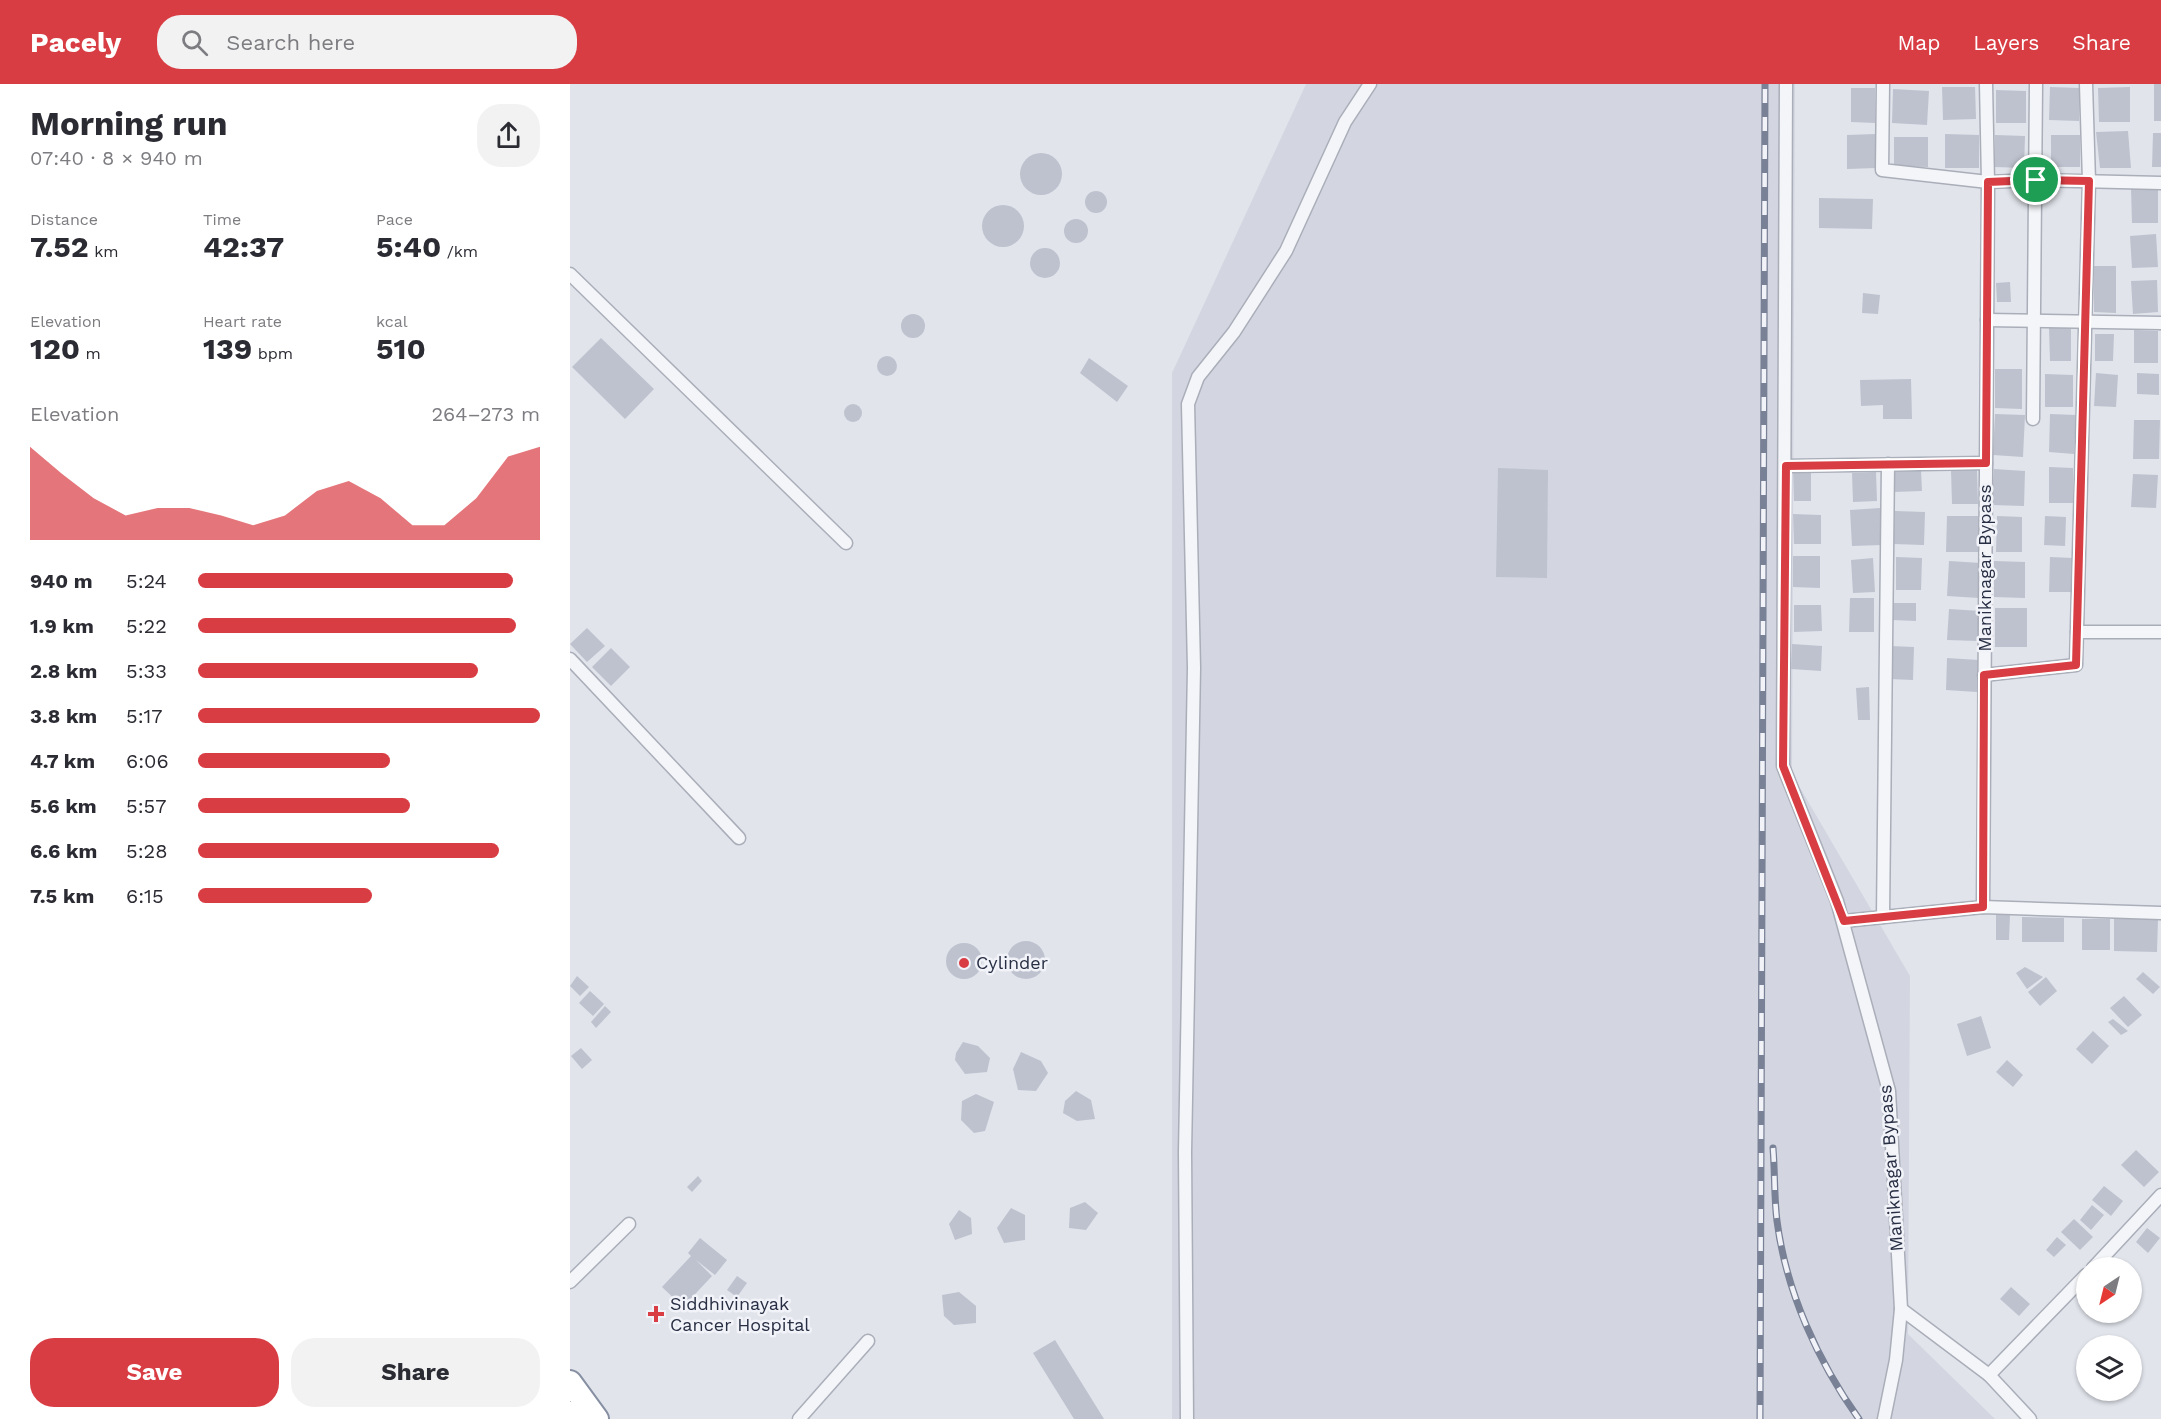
<!DOCTYPE html>
<html lang="en">
<head>
<meta charset="utf-8">
<style>
	body { margin:0; font-family:"Work Sans",sans-serif; background:#f2f2f3; color:#2b2b33; height:100vh; display:flex; flex-direction:column; font-size:22px; white-space:nowrap }
	* { box-sizing:border-box; margin:0 }
	p { font-size:20px; color:#7c7c81 }
	.icon { flex:none; width:33px; height:33px; fill:none; stroke:currentColor; stroke-width:2; stroke-linecap:round; stroke-linejoin:round }
	.map { position:relative; flex:1; overflow:hidden }
	.panel { display:flex; flex-direction:column; background:#fff; width:570px }
	.panel>* { flex:none }
	.needle { width:39px; rotate:215deg }
	.fabs { position:absolute; left:1506px; top:1173px; display:grid; gap:12px }
	.fabs a { display:grid; place-items:center; width:66px; height:66px; border-radius:50%; background:#fff; box-shadow:0 2px 4px #0004; font-size:30px }
	.pin { position:absolute; display:grid; place-items:center; width:51px; height:51px; color:#fff; margin:-26px; border:3px solid #fff; border-radius:50%; box-shadow:0 2px 6px #0007 }
	.round { display:grid; place-items:center; flex:none; width:63px; height:63px; border-radius:24px; background:#f2f2f3 }
	.headline { display:flex; align-items:center; justify-content:space-between; height:102px; padding:0 30px }
	h1 { font-size:33px; font-weight:700; line-height:45px }
	.metrics { display:grid; grid-template-columns:repeat(3,1fr); gap:9px; height:102px; padding:6px 30px }
	.metrics div { display:grid; align-content:center }
	.metrics b { font-size:30px; font-weight:700 }
	.metrics small { font-size:16px; font-weight:400 }
	.metrics p { font-size:16px }
	.chart { height:168px; padding:12px 30px }
	.chart p { display:flex; justify-content:space-between }
	.chart svg { width:100%; height:108px; margin-top:6px; fill:#d93d44; opacity:.7 }
	.primary-button { display:flex; gap:12px; margin-top:auto; padding:12px 30px }
	.primary-button a { flex:1; height:69px; border-radius:24px; background:#d93d44; color:#fff; font-size:24px; font-weight:700; line-height:69px; text-align:center }
	.primary-button a+a { background:#f2f2f3; color:#2b2b33 }
	ul { padding:0 30px; list-style:none; font-size:20px }
	li { display:grid; grid-template-columns:96px 72px 1fr; align-items:center; height:45px }
	li i { height:15px; border-radius:8px; background:#d93d44 }
	header { display:flex; align-items:center; gap:36px; box-sizing:border-box; height:84px; padding:0 30px; background:#d93d44; color:#fff }
	header strong { font-size:28px }
	nav { display:flex; gap:33px; margin-inline-start:auto; font-size:21px }
	.search { width:420px; height:54px; background:#f2f2f3; display:flex; align-items:center; gap:15px; box-sizing:border-box; padding:0 21px; border-radius:24px; color:#7c7c81; font-size:22px }
	main { display:flex; flex:1; min-height:0 }
	.map>svg:first-child { display:block }
</style>
</head>
<body>
<header>
<strong>Pacely</strong>
<div class="search"><svg class="icon" aria-label="search" viewBox="0 0 24 24"><circle cx="10" cy="10" r="6"/><path d="M15 15l6 6"/></svg>Search here</div>
<nav><a>Map</a><a>Layers</a><a>Share</a></nav>
</header>
<main>
<section class="panel">
<div class="headline"><div><h1>Morning run</h1><p>07:40 · 8 × 940 m</p></div><a class="round"><svg class="icon" aria-label="share" viewBox="0 0 24 24"><path d="M12 15V3M7 8l5-5 5 5M5 13v7h14v-7"/></svg></a></div>
<div class="metrics">
<div><p>Distance</p><b>7.52<small> km</small></b></div>
<div><p>Time</p><b>42:37</b></div>
<div><p>Pace</p><b>5:40<small> /km</small></b></div>
</div>
<div class="metrics">
<div><p>Elevation</p><b>120<small> m</small></b></div>
<div><p>Heart rate</p><b>139<small> bpm</small></b></div>
<div><p>kcal</p><b>510</b></div>
</div>
<div class="chart"><p><span>Elevation</span>264–273 m</p>
<svg viewBox="0 0 160 44" preserveAspectRatio="none"><path d="M0 44V6L10 17L20 27L30 34L40 31L50 31L60 34L70 38L80 34L90 24L100 20L110 27L120 38L130 38L140 27L150 10L160 6V44z"/></svg>
</div>
<ul>
<li><b>940 m</b>5:24<i style="width:92%"></i></li>
<li><b>1.9 km</b>5:22<i style="width:93%"></i></li>
<li><b>2.8 km</b>5:33<i style="width:82%"></i></li>
<li><b>3.8 km</b>5:17<i style="width:100%"></i></li>
<li><b>4.7 km</b>6:06<i style="width:56%"></i></li>
<li><b>5.6 km</b>5:57<i style="width:62%"></i></li>
<li><b>6.6 km</b>5:28<i style="width:88%"></i></li>
<li><b>7.5 km</b>6:15<i style="width:51%"></i></li>
</ul>
<div class="primary-button"><a>Save</a><a>Share</a></div>
</section>
<div class="map">
<svg width="1591" height="1335" viewBox="0 0 1591 1335">
	<rect width="100%" height="100%" fill="#e1e4eb"/>
	<polygon fill="#d3d6e0" points="736,0 1225,0 1222,690 1340,892 1338,1250 1425,1335 602,1335 602,289"/>
	<g fill="#bdc2ce">
		<rect x="1584" y="0" width="7" height="37"/>
		<polygon points="1372,3 1405,3 1406,35 1373,36"/>
		<polygon points="1480,3 1510,4 1509,37 1479,36"/>
		<polygon points="1560,3 1560,38 1529,38 1528,4"/>
		<polygon points="1281,4 1305,4 1305,39 1281,38"/>
		<polygon points="1323,5 1359,7 1357,41 1322,39"/>
		<polygon points="1426,6 1456,7 1456,39 1426,39"/>
		<polygon points="1558,47 1561,84 1530,84 1526,48"/>
		<polygon points="1583,49 1591,49 1591,83 1582,83"/>
		<polygon points="1305,50 1306,84 1277,85 1277,51"/>
		<polygon points="1375,50 1409,51 1409,84 1375,84"/>
		<polygon points="1425,51 1455,52 1454,84 1425,83"/>
		<rect x="1481" y="51" width="29" height="32"/>
		<polygon points="1324,53 1358,53 1358,83 1324,82"/>
		<circle cx="471" cy="90" r="21"/>
		<polygon points="1561,104 1588,104 1588,139 1562,139"/>
		<circle cx="526" cy="118" r="11"/>
		<polygon points="1249,114 1303,115 1302,145 1249,144"/>
		<circle cx="433" cy="142" r="21"/>
		<circle cx="506" cy="147" r="12"/>
		<polygon points="1586,150 1588,183 1562,184 1560,152"/>
		<circle cx="475" cy="179" r="15"/>
		<polygon points="1524,182 1546,182 1546,229 1524,228"/>
		<polygon points="1587,196 1588,228 1563,230 1561,197"/>
		<polygon points="1440,198 1441,218 1427,218 1426,199"/>
		<polygon points="1293,209 1310,211 1308,230 1292,229"/>
		<circle cx="343" cy="242" r="12"/>
		<polygon points="1479,244 1501,244 1501,277 1480,277"/>
		<polygon points="1564,246 1588,247 1588,279 1564,279"/>
		<polygon points="1525,250 1544,250 1543,277 1525,277"/>
		<polygon points="31,254 84,305 55,335 2,283"/>
		<circle cx="317" cy="282" r="10"/>
		<polygon points="519,274 558,302 547,318 510,289"/>
		<polygon points="1425,285 1452,285 1452,325 1425,324"/>
		<polygon points="1526,289 1548,291 1546,323 1524,322"/>
		<polygon points="1567,289 1589,290 1589,311 1567,310"/>
		<polygon points="1475,290 1503,291 1503,323 1475,323"/>
		<polygon points="1341,295 1342,335 1313,335 1313,321 1291,322 1290,296"/>
		<circle cx="283" cy="329" r="9"/>
		<polygon points="1425,330 1455,331 1453,373 1423,371"/>
		<polygon points="1480,330 1506,331 1504,370 1479,368"/>
		<polygon points="1564,336 1590,336 1589,375 1563,375"/>
		<polygon points="1479,383 1503,384 1503,419 1479,419"/>
		<polygon points="928,384 978,386 977,494 926,493"/>
		<polygon points="1223,385 1241,385 1241,417 1224,417"/>
		<polygon points="1424,385 1455,387 1454,422 1422,421"/>
		<polygon points="1322,386 1351,386 1352,407 1323,408"/>
		<polygon points="1381,386 1407,386 1408,420 1382,420"/>
		<polygon points="1306,388 1307,417 1283,418 1282,389"/>
		<polygon points="1563,390 1588,391 1586,424 1561,423"/>
		<polygon points="1310,424 1312,461 1282,462 1280,426"/>
		<polygon points="1325,427 1355,428 1354,461 1323,460"/>
		<polygon points="1223,430 1251,431 1251,460 1224,460"/>
		<polygon points="1377,432 1411,432 1410,468 1376,468"/>
		<polygon points="1427,432 1452,433 1452,468 1426,468"/>
		<polygon points="1475,432 1496,433 1495,462 1474,461"/>
		<polygon points="1223,472 1250,472 1250,504 1223,503"/>
		<polygon points="1326,473 1352,474 1351,506 1326,506"/>
		<polygon points="1480,473 1503,474 1502,508 1479,508"/>
		<polygon points="1303,474 1305,508 1283,509 1281,476"/>
		<polygon points="1379,477 1411,479 1409,514 1377,512"/>
		<polygon points="1424,477 1455,478 1455,514 1424,513"/>
		<polygon points="1280,514 1304,514 1304,548 1279,548"/>
		<polygon points="1323,519 1346,519 1346,537 1322,536"/>
		<polygon points="1224,521 1251,521 1252,547 1224,548"/>
		<rect x="1425" y="524" width="32" height="39"/>
		<polygon points="1379,525 1410,527 1408,557 1377,556"/>
		<polygon points="17,544 35,562 17,578 0,560"/>
		<polygon points="1222,560 1252,562 1251,587 1221,585"/>
		<polygon points="1320,562 1344,563 1343,596 1319,595"/>
		<polygon points="41,564 60,583 41,602 22,583"/>
		<polygon points="1377,574 1409,576 1407,608 1376,606"/>
		<polygon points="1299,603 1300,636 1288,636 1286,604"/>
		<polygon points="1426,830 1440,831 1439,856 1426,856"/>
		<polygon points="1452,833 1494,834 1494,858 1452,858"/>
		<polygon points="1544,834 1588,835 1587,868 1544,867"/>
		<rect x="1512" y="835" width="28" height="31"/>
		<circle cx="456" cy="876" r="19"/>
		<circle cx="394" cy="877" r="18"/>
		<polygon points="1455,883 1473,893 1457,905 1446,889"/>
		<polygon points="1573,888 1590,903 1583,910 1566,895"/>
		<polygon points="7,892 19,903 10,912 0,902"/>
		<polygon points="1476,893 1487,907 1470,922 1458,908"/>
		<polygon points="20,907 34,920 23,932 9,919"/>
		<polygon points="1554,912 1572,931 1558,943 1540,924"/>
		<polygon points="35,922 41,928 26,944 21,938"/>
		<polygon points="1411,932 1421,964 1397,972 1387,940"/>
		<polygon points="1543,935 1558,947 1551,951 1538,938"/>
		<polygon points="1523,947 1539,962 1522,980 1506,965"/>
		<polygon points="393,958 408,962 420,974 417,988 395,990 385,976 386,969"/>
		<polygon points="11,964 22,976 12,985 1,972"/>
		<polygon points="451,968 471,977 478,989 466,1007 448,1006 443,985"/>
		<polygon points="1437,976 1453,991 1443,1003 1426,988"/>
		<polygon points="506,1007 521,1016 525,1035 507,1037 493,1029 495,1017"/>
		<polygon points="406,1010 424,1018 415,1047 404,1049 391,1036 392,1017"/>
		<polygon points="1566,1066 1589,1088 1574,1103 1551,1081"/>
		<polygon points="128,1092 132,1097 122,1108 117,1103"/>
		<polygon points="1534,1102 1553,1117 1541,1132 1522,1116"/>
		<polygon points="515,1118 528,1129 516,1146 499,1144 500,1124"/>
		<polygon points="1522,1121 1534,1131 1521,1146 1510,1136"/>
		<polygon points="441,1124 455,1131 455,1156 434,1159 427,1144"/>
		<polygon points="389,1126 401,1134 402,1150 385,1156 379,1140"/>
		<polygon points="1504,1135 1523,1153 1510,1166 1491,1148"/>
		<polygon points="1577,1144 1590,1154 1578,1169 1566,1158"/>
		<polygon points="1487,1153 1496,1161 1484,1173 1476,1166"/>
		<polygon points="130,1154 157,1176 145,1191 126,1176 142,1192 113,1223 92,1203 121,1172 118,1169"/>
		<polygon points="167,1192 177,1199 167,1213 157,1206"/>
		<polygon points="1441,1203 1460,1220 1449,1232 1430,1215"/>
		<polygon points="389,1208 406,1222 406,1239 384,1241 374,1232 372,1211"/>
		<polygon points="485,1256 534,1335 504,1335 463,1269"/>
	</g>
	<g fill="none" stroke-linecap="round" stroke-linejoin="round">
		<defs>
			<g id="street">
				<polyline points="1216,0 1213,682 1267,817 1319,1007 1331,1225 1326,1276 1314,1335"/>
				<polyline points="1313,0 1312,86 1418,98 1466,96 1591,99"/>
				<polyline points="0,190 276,459"/>
				<polyline points="1417,236 1591,239"/>
				<polyline points="1463,335 1466,0"/>
				<polyline points="1216,382 1416,379"/>
				<polyline points="1507,548 1591,548"/>
				<polyline points="0,575 169,754"/>
				<polyline points="1414,591 1506,581 1519,97 1516,0"/>
				<polyline points="1413,823 1418,98 1416,0"/>
				<polyline points="1313,833 1318,380"/>
				<polyline points="1274,837 1413,823 1591,829"/>
				<polyline points="1523,1184 1591,1111"/>
				<polyline points="0,1198 59,1140"/>
				<polyline points="1331,1225 1419,1291 1460,1335"/>
				<polyline points="1419,1291 1516,1191"/>
				<polyline points="229,1335 298,1257"/>
				<polyline points="617,1335 615,1068 624,584 618,320 628,293 664,248 716,167 775,38 800,0"/>
			</g>
			<g id="highway">
				<polyline points="0,1298 27,1335"/>
				<polyline points="0,1329 5,1335"/>
			</g>
		</defs>
		<use href="#street" stroke="#aaaeb9" stroke-width="15"/>
		<use href="#highway" stroke="#878fa2" stroke-width="26"/>
		<use href="#street" stroke="#f4f5f8" stroke-width="12"/>
		<use href="#highway" stroke="#fff" stroke-width="22"/>
		<defs>
			<g id="rail">
				<path d="M1203,1064C1205,1088 1204,1113 1207,1137C1216,1207 1248,1278 1289,1335"/>
				<polyline points="1190,1335 1195,0"/>
			</g>
		</defs>
		<use href="#rail" stroke="#798196" stroke-width="7"/>
		<use href="#rail" stroke="#f1f3f8" stroke-width="4.5" stroke-dasharray="14" stroke-linecap="butt"/>
	</g>
	<g fill="none" stroke-linecap="round" stroke-linejoin="round">
		<defs>
			<polygon id="route" points="1466,96 1519,97 1506,581 1414,591 1413,823 1274,837 1213,682 1216,382 1416,379 1418,98"/>
		</defs>
		<use href="#route" stroke="#fff" stroke-width="12"/>
		<use href="#route" stroke="#d93d44" stroke-width="8"/>
	</g>
	<g fill="#d93d44" stroke="#f1f3f8" stroke-width="2">
		<circle cx="394" cy="879" r="6"/>
		<path d="M83 1221h6v6h6v6h-6v6h-6v-6h-6v-6h6z"/>
	</g>
	<g text-anchor="middle" stroke-width="5" stroke-linejoin="round" paint-order="stroke">
		<g font-size="18" fill="#282f44" stroke="#f1f3f8">
			<text transform="translate(1415 484) rotate(-90)" y="6">Maniknagar Bypass</text>
			<text transform="translate(1321 1084) rotate(-94)" y="6">Maniknagar Bypass</text>
		</g>
		<g font-size="18" fill="#282f44" stroke="#f1f3f8" text-anchor="start">
			<text x="406" y="885">Cylinder</text>
			<text x="100" y="1226">Siddhivinayak<tspan x="100" dy="21">Cancer Hospital</tspan></text>
		</g>
	</g>
</svg>
<div class="fabs">
<a><svg class="needle" viewBox="-14 -14 28 28"><path d="M0-13l5 13h-10z" fill="#e53935"/><path d="M0 13l5-13h-10z" fill="#7c7c81"/></svg></a>
<a><svg class="icon" aria-label="layers" viewBox="0 0 24 24"><path d="M12 4l9 5-9 5-9-5zM3 14l9 5 9-5"/></svg></a>
</div>
<div class="pin" style="left:1466px;top:96px;background:#1e9e55"><svg class="icon" aria-label="arrive" viewBox="0 0 24 24"><path d="M6 21V4h12l-3 4 3 4H6"/></svg></div>
</div>
</main>
</body>
</html>
